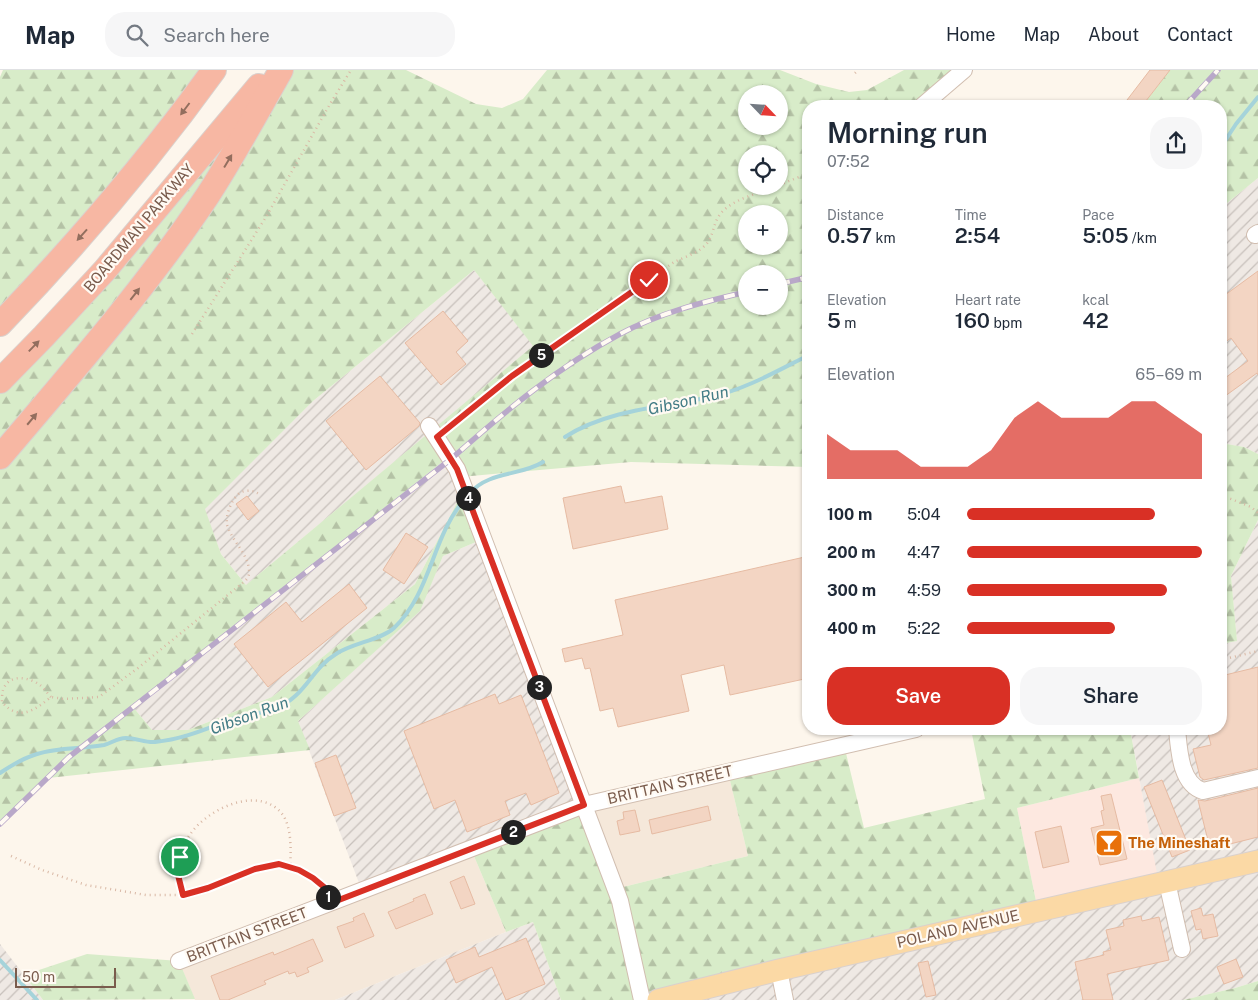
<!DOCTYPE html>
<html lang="en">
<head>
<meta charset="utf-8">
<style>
	body { margin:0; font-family:"Public Sans",sans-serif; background:#f6f6f7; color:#1f2937; height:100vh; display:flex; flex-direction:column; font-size:19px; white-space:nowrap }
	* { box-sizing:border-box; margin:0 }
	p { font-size:16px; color:#747a83 }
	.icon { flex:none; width:28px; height:28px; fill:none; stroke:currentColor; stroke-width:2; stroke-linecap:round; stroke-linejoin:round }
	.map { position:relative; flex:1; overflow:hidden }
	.panel { position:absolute; left:802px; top:30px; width:425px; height:635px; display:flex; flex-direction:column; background:#fff; border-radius:20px; box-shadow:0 1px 4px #0004 }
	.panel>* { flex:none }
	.needle { width:32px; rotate:115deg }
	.buttons { position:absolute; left:738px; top:15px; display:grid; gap:10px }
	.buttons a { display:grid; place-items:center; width:50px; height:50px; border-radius:50%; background:#fff; box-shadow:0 1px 4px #0004; font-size:25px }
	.scale { position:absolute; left:15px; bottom:12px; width:101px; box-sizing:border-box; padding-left:5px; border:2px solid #7a5c4d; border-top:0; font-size:14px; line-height:18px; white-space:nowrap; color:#7a5c4d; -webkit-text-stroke:4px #fffaf3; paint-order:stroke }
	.pin { position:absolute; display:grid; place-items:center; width:42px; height:42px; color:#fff; margin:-21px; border:2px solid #fff; border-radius:50%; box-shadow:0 1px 5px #0007 }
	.km { position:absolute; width:25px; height:25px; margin:-12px; border-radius:50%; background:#222; color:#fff; font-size:14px; line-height:25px; text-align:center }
	.round { display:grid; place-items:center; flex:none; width:52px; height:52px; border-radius:20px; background:#f6f6f7 }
	.headline { display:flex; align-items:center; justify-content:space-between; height:85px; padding:0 25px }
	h1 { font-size:28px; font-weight:600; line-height:38px }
	.stats { display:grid; grid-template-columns:repeat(3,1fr); gap:8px; height:85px; padding:5px 25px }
	.stats div { display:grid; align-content:center }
	.stats b { font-size:21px; font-weight:600 }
	.stats small { font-size:14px; font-weight:400 }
	.stats p { font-size:14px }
	.chart { height:140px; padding:10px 25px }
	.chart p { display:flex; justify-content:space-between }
	.chart svg { width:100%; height:90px; margin-top:5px; fill:#d93025; opacity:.7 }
	.action { display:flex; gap:10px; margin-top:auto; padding:10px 25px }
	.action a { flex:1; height:58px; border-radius:20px; background:#d93025; color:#fff; font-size:20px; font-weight:600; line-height:58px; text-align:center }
	.action a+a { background:#f6f6f7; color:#1f2937 }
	ul { padding:0 25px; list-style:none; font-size:16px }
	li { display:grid; grid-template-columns:80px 60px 1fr; align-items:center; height:38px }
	li i { height:12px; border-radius:6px; background:#d93025 }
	header { display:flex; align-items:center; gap:30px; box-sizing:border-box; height:70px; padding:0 25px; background:#fff; border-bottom:1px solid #e0e1e3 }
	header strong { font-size:24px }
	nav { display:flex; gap:28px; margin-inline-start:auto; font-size:18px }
	.search { width:350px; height:45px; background:#f6f6f7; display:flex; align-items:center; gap:12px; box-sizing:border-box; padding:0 18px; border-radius:20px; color:#747a83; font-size:19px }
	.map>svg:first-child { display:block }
</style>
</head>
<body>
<header>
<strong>Map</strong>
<div class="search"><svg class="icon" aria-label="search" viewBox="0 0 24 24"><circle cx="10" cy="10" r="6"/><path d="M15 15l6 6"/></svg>Search here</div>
<nav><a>Home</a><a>Map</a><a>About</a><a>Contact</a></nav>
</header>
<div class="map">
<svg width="1258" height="930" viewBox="0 0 1258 930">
	<defs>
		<pattern id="industrial-furrows" width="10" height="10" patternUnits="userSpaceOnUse" patternTransform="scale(1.25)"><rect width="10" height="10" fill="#efe9e4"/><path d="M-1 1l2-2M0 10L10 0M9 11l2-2" fill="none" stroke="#c7c0bb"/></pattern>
		<pattern id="forest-firs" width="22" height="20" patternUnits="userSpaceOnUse" patternTransform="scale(1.25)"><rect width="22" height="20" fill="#d8ecc9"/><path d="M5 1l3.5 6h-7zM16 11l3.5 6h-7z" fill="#b4c2a5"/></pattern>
	</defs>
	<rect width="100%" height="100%" fill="#fdf6ec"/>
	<g fill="#f5e8da">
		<polygon points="728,702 748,786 615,819 584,735"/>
		<polygon points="471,779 506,862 335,930 195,930 179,891"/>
	</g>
	<polygon fill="#fde8e0" points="1139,708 1160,814 1038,841 1017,738"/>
	<g fill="url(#industrial-furrows)">
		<polygon points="1258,108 1258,384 1244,377 1221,373 1221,138"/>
		<polygon points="474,200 534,276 246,515 221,484 204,439 313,331"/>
		<polygon points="450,386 464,419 415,514 272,627 188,660 152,660 133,637"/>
		<polygon points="1258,450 1258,911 1235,918 1183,930 658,930 1159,814 1130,659 1221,659 1221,574 1237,571 1231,506"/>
		<polygon points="483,469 584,735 362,821 298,651 419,541 443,486"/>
		<polygon points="533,852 561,930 335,930 506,862"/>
		<polygon points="0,874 24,905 43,930 0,930"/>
	</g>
	<g fill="url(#forest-firs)" fill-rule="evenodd">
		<polygon points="3,0 214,0 0,254 0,7"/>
		<path d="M272,0H406L476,34L502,38L523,29L547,0H780L816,14L849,22L867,20L904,0H964L922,36H809V397L631,392L460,407L450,386L133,637L152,660H188L272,627L415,514L464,419L483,469L443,486L420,541L298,651L310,680L48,708L0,754V311ZM746,24H779V56H746ZM746,84H779V116H746ZM746,144H779V176H746ZM474,200L533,276L246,515L221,484L205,439L313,331ZM746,204H779V236H746Z"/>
		<polygon points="1152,0 1258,0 1258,108 1221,138 1221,36 1142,36 1163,9"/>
		<polygon points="1221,373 1244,377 1258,384 1258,450 1231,506 1237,571 1221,574"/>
		<polygon points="971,659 1130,659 1139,708 1017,738 1038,841 658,930 561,930 533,852 506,862 471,779 584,735 615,819 748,786 728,702 844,675 864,758 985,729"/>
		<polygon points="87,884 179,891 195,929 43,930 24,905"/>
		<polygon points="1258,911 1258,930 1183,930 1235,918"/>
	</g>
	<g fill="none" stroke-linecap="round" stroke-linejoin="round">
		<g stroke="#a5d3da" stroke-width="4">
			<polyline points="1221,77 1236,54 1258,27"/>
			<path d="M565,367C607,340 662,337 711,327C746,319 777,301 809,285"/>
			<path d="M470,423C489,401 521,406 543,392"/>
			<path d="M0,703C12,695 23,688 37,684C58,677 82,679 104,675C112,673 117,668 126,668C136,668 146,673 155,672C186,669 210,657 238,647C250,643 263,644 275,639C307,625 310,600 336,584C352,573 381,570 394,558C431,523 432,467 464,430"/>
			<polyline points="0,890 37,930"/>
		</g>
	</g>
	<g fill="#f3d5c3" stroke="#e6bba3">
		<polygon points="1150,0 1170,0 1142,36 1135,36 1127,30"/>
		<polygon points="1258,201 1258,305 1257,303 1221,329 1221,311 1248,291 1231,268 1221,275 1221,228"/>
		<polygon points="443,241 468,271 456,282 466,294 441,315 405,273"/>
		<polygon points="380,306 420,353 419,356 366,400 326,351"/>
		<polygon points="621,416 625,433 662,426 668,459 573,479 563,428"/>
		<polygon points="247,426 259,441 248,450 236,434"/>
		<polygon points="406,463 428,477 404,514 383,500"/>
		<polygon points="809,486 809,608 730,625 724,595 681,605 689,641 618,657 613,638 600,641 590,598 585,599 582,588 565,592 562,579 623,565 615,530"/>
		<polygon points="349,514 367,538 268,617 234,574 286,532 302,552"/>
		<polygon points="1258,597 1258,698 1204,710 1200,707 1193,679 1211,675 1207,659 1221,659 1221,606"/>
		<polygon points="495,624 499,634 521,625 559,723 531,735 526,723 505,731 510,745 467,762 455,730 434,739 404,661"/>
		<polygon points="336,685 356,738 334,746 315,693"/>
		<polygon points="1162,710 1190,780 1172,787 1144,717"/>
		<polygon points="1258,718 1258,767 1210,779 1198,730 1205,731"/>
		<polygon points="1111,724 1127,789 1100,795 1091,758 1104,755 1101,741 1104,740 1101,726"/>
		<polygon points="708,736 711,750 652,764 649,750"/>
		<polygon points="635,740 640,761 620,765 617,751 624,749 623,742"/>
		<polygon points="1061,756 1069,792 1043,798 1035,762"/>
		<polygon points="464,806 475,834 461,839 450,812"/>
		<polygon points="425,824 433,844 396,859 388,842 414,831 413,829"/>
		<polygon points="1201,838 1203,846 1213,844 1218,866 1203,869 1201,859 1196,860 1191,841"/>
		<polygon points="364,843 374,866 345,878 337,857 354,851 353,848"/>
		<polygon points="1141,846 1142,851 1159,847 1169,890 1107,904 1113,930 1083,930 1075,892 1104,885 1103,882 1111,880 1106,860 1124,856 1123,850"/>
		<polygon points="526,868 545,914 506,930 492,897 456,913 446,890 475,877 479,887"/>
		<polygon points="313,869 323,891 307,898 309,902 297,907 295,902 289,904 288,901 264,911 266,914 228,930 220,930 211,906 273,882 274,885"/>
		<polygon points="1236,889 1243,907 1224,914 1217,897"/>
		<polygon points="928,891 936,925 926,927 918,893"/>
	</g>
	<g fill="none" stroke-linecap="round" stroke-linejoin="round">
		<defs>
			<g id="minor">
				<polyline points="922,36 964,0"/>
				<polyline points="1255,165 1258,163"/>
				<polyline points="429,356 457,399 620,831 642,930"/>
				<path d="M1177,659C1179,679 1180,714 1203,721L1258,708"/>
				<polyline points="1167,812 1182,879"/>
				<polyline points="179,891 584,735 916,659"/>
				<polyline points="779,900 785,930"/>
			</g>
			<polyline id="major" points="658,930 779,900 1258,791"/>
			<g id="highway">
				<path d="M0,254C77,174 149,90 214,0"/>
				<polyline points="0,311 44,266 105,200 259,16"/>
				<path d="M0,387C72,302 146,218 208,125C234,85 257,42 281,0"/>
			</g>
		</defs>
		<use href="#minor" stroke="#d1beb0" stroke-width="18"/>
		<use href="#major" stroke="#dad1cd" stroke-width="23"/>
		<use href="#highway" stroke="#dad1cd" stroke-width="26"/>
		<g stroke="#d9b8a5" stroke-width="2.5" stroke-dasharray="1 4" stroke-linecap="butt">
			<polyline points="855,3 858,0"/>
			<polyline points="779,115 809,103"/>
			<polyline points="192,264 266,147 330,34 351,0"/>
			<path d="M447,359L512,306L674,192C685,187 701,182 708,172C715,161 713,151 723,141C736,128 760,123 777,116"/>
			<polyline points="1221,425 1251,437 1258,443"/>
			<polyline points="1221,592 1229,588 1258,581"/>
			<path d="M51,627C47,623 44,618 40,615C29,607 9,603 3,620C2,623 2,629 2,632C19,652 35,640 51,627L64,629L99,627L138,598L245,511C248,508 250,504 249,500C248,484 232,471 227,455C225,444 234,421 246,421C252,420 256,422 261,425"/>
			<polyline points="11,786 42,800 86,815 146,825 183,825 208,818 255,799 279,794 299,800 313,808 325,820"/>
			<path d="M183,825C180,813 177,801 180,788C182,781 185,772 189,766C205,740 259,713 283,745C292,759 291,782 290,797"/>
		</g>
		<use href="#minor" stroke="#fff" stroke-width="16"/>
		<use href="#major" stroke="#fbd9a5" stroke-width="21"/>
		<use href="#highway" stroke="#f7b7a3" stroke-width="24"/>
		<defs>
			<g id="rail">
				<polyline points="1185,36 1218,0"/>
				<polyline points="779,214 809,207"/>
				<path d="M0,754L69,687L451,389C504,342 558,297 620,264C659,243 703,232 746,222"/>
			</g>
		</defs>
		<use href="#rail" stroke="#b9a8c9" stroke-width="5.5"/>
		<use href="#rail" stroke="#fffaf3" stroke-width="4" stroke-dasharray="11" stroke-linecap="butt"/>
	</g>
	<defs><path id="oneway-solid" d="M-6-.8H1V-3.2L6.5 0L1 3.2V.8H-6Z" transform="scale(1.25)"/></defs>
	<g fill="#936e5e">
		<use href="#oneway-solid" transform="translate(185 39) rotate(127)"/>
		<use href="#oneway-solid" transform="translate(228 91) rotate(-59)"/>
		<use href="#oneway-solid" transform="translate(82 165) rotate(132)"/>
		<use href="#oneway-solid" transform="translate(135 224) rotate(-52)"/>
		<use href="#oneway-solid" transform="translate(34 276) rotate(-46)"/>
		<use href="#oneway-solid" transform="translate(32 349) rotate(-50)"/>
	</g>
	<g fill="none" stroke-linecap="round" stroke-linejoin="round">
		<defs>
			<polyline id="route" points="180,787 178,805 183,825 208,818 255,799 279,794 299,800 313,808 324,817 331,833 584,735 457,399 437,367 512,306 649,210"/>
		</defs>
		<use href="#route" stroke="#fff" stroke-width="10"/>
		<use href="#route" stroke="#d93025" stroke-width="6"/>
	</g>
	<defs>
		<symbol id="bar-square" viewBox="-11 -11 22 22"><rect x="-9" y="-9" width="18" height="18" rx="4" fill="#e8710a" stroke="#fffaf3"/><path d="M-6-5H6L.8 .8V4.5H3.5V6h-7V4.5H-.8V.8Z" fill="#fff"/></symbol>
	</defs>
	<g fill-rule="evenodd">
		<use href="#bar-square" x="1093" y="757" width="32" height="32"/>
	</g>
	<g text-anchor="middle" stroke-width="4.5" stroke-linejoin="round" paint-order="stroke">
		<g font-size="15" fill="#7a5c4d" stroke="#fffaf3">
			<text transform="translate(139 158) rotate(-50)" y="5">BOARDMAN PARKWAY</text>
			<text transform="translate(670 715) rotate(-13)" y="5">BRITTAIN STREET</text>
			<text transform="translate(958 859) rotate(-13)" y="5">POLAND AVENUE</text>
			<text transform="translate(247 865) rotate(-21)" y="5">BRITTAIN STREET</text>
		</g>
		<g font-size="15" font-weight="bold" fill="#c56008" stroke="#fffaf3" text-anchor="start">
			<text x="1128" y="778">The Mineshaft</text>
		</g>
		<g font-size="16" font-style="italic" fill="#437c86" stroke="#fffaf3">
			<text transform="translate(688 330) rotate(-13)" y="6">Gibson Run</text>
			<text transform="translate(249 645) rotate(-20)" y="6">Gibson Run</text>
		</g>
	</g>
</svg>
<div class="buttons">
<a><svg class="needle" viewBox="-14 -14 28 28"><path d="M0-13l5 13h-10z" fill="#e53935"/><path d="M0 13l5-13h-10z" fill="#747a83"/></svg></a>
<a><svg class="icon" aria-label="locate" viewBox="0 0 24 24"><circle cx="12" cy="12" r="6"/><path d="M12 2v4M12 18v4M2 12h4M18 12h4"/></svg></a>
<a>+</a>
<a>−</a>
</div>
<div class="scale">50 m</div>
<div class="pin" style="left:180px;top:787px;background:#1e9e55"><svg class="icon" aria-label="arrive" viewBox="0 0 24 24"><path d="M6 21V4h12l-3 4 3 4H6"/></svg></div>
<div class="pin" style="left:649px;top:210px;background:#d93025"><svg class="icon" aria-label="check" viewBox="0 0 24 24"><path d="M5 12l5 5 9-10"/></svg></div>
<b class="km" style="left:328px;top:827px">1</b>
<b class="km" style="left:513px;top:762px">2</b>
<b class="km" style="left:539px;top:617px">3</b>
<b class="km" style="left:468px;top:428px">4</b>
<b class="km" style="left:541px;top:285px">5</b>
<section class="panel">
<div class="headline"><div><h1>Morning run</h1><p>07:52</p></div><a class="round"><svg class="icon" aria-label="share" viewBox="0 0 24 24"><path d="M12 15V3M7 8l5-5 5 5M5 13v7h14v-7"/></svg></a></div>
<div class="stats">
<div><p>Distance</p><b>0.57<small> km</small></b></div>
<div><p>Time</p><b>2:54</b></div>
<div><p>Pace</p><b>5:05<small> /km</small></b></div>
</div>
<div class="stats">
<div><p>Elevation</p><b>5<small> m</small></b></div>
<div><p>Heart rate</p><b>160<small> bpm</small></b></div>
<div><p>kcal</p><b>42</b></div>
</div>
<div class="chart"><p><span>Elevation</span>65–69 m</p>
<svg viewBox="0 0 160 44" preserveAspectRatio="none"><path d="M0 44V22L10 30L20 30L30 30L40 38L50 38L60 38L70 30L80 14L90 6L100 14L110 14L120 14L130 6L140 6L150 14L160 22V44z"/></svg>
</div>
<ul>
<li><b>100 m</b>5:04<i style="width:80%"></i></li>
<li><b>200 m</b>4:47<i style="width:100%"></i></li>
<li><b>300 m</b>4:59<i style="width:85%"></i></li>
<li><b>400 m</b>5:22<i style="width:63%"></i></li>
</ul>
<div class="action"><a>Save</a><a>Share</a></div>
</section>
</div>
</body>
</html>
